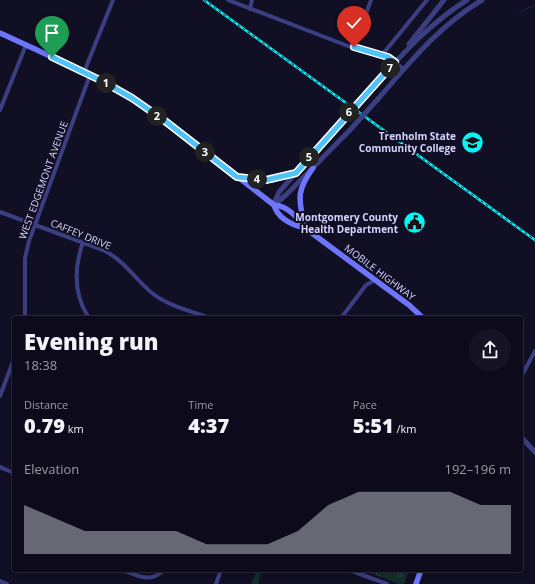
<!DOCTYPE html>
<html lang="en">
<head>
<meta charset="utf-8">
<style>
	body { margin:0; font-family:"Open Sans",sans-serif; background:#161424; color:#f1f3f6; height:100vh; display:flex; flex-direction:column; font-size:15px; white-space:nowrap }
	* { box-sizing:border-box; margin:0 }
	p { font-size:13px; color:#9a9ba3 }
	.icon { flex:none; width:22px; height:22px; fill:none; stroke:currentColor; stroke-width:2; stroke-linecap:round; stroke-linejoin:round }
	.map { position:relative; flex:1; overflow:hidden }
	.side { position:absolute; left:12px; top:316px; width:511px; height:256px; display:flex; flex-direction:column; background:#0d0b1b; border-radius:4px; box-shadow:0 2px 6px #0003,0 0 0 1px #2d2b3a }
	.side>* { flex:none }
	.pin { position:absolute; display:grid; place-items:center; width:34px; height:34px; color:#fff; margin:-41px -17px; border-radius:50% 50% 50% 0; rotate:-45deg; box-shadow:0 0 4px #0007 }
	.pin .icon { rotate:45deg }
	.km { position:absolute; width:20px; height:20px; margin:-10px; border-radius:50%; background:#222; color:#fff; font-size:11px; line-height:20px; text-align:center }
	.round { display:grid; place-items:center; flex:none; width:42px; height:42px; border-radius:21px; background:#161424 }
	.head { display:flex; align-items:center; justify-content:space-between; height:68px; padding:0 12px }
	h1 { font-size:22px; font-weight:800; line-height:30px }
	.figures { display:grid; grid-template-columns:repeat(3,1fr); gap:6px; height:68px; padding:4px 12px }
	.figures div { display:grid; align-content:center }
	.figures b { font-size:20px; font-weight:800 }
	.figures small { font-size:11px; font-weight:400 }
	.figures p { font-size:11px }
	.chart { height:112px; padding:8px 12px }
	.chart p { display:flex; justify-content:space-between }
	.chart svg { width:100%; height:72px; margin-top:4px; fill:#8c9099; opacity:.7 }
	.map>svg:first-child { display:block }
</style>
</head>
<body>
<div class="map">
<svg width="535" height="584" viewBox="0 0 535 584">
	<defs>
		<pattern id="grass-tufts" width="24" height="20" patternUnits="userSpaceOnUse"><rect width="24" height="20" fill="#122e2a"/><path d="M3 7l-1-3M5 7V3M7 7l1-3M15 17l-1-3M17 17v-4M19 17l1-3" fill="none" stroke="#344b4a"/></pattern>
		<pattern id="forest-crowns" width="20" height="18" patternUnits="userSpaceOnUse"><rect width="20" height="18" fill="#122e2a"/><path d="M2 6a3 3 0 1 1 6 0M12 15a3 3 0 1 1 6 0" fill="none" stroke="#344b4a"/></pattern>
	</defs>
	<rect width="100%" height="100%" fill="#110f24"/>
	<polygon fill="url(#grass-tufts)" points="363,570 409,570 404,584 399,584"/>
	<polygon fill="url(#forest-crowns)" points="257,570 262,570 258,584 251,584"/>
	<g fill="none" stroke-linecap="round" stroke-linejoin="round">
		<polyline stroke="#0f2a48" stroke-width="1" points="518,13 535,5"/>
		<g stroke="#3b3f82" stroke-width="4">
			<path d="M228,0L348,46C371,50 385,55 404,69"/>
			<polyline points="250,9 252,0"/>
			<polyline points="354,47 371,0"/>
			<polyline points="382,55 427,0"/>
			<polyline points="84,72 113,0"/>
			<polyline points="0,110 26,45"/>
			<path d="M0,212L103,250C124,260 135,279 152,293C168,306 191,311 210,318"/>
			<path d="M83,242C74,268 73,294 89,318"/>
			<polyline points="25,318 25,258 29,241 90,75"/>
			<polyline points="341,318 366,285 375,280"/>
			<polyline points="521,377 535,351"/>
			<polyline points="0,396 14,359"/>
			<polyline points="0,467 14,473"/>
			<path d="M122,570C136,575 152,584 163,570"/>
			<polyline points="349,570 387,584"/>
			<polyline points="0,581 7,584"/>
			<polyline points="216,584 221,570"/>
		</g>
		<g stroke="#3b3f82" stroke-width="5">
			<polyline points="409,44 444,0"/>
			<path d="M368,92C398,59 428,24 467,0"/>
			<path d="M378,99C410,62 440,25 482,0"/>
			<polyline points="274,203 279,192 340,123"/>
			<polyline points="274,205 286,195 350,130"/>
			<polyline points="521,437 535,452"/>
		</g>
		<g stroke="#6d76fb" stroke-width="5.5">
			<path d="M0,33L76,68L132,98L184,135L274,205C288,206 297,217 305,228L409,305L423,318"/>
			<polyline points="239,177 273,180 295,173"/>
			<path d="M274,205C278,219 292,225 305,228"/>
			<path d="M304,223C298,198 297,190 313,168"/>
			<polyline points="416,584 421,570"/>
		</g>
		<defs>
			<polyline id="rail" points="204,0 535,240"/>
		</defs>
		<use href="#rail" stroke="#07f4f6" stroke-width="2.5"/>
		<use href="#rail" stroke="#110f24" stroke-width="1" stroke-dasharray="3" stroke-linecap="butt"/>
		<g stroke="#3b3f82" stroke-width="5">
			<polyline points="340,123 368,92"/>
			<polyline points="350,130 378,99"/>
		</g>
	</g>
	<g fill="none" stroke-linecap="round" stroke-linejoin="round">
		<defs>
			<polyline id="route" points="52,57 102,81 132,98 165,121 237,177 266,180 296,173 395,62 388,57 354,47"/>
		</defs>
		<use href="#route" stroke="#fff" stroke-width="8"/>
		<use href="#route" stroke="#4fc3f7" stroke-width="5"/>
	</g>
	<defs>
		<symbol id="university-disc" viewBox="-11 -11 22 22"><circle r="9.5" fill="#07f4f6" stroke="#110f24"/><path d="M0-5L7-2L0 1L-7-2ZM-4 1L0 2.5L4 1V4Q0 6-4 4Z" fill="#111"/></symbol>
		<symbol id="civic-disc" viewBox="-11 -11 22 22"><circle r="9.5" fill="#07f4f6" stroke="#110f24"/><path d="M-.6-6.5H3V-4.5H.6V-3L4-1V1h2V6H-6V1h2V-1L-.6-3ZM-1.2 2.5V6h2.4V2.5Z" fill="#111"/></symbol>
	</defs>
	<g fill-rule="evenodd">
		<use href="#university-disc" x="460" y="130" width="25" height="25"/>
		<use href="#civic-disc" x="402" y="210" width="25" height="25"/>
	</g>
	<g text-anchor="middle" stroke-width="4" stroke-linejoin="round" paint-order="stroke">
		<g font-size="10" font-weight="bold" fill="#d4d3fe" stroke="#110f24" text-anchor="end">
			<text x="456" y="140">Trenholm State<tspan x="456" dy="12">Community College</tspan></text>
			<text x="398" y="221">Montgomery County<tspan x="398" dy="12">Health Department</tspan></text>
		</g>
		<g font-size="10" fill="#d4d3fe" stroke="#110f24">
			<text transform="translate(43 180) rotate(-70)" y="4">WEST EDGEMONT AVENUE</text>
			<text transform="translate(81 234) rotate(22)" y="4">CAFFEY DRIVE</text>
			<text transform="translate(380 272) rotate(37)" y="4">MOBILE HIGHWAY</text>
		</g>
	</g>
</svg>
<div class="pin" style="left:52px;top:57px;background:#1e9e55"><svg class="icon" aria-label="arrive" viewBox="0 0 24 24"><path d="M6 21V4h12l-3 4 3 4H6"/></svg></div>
<div class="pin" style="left:354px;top:47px;background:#d93025"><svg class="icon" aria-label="check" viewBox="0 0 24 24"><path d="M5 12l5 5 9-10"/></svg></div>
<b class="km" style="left:106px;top:83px">1</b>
<b class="km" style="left:157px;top:116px">2</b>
<b class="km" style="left:205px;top:152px">3</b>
<b class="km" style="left:257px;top:179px">4</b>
<b class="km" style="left:309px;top:157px">5</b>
<b class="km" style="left:349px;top:112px">6</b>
<b class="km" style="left:390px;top:68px">7</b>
<section class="side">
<div class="head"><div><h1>Evening run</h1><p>18:38</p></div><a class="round"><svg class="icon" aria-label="share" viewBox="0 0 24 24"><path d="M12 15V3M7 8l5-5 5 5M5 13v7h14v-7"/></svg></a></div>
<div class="figures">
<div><p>Distance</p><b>0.79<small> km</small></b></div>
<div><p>Time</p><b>4:37</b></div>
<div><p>Pace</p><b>5:51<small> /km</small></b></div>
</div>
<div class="chart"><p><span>Elevation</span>192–196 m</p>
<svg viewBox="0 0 160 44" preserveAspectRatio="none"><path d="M0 44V14L10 22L20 30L30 30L40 30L50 30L60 38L70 38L80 38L90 30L100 14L110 6L120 6L130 6L140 6L150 14L160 14V44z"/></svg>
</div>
</section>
</div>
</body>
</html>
